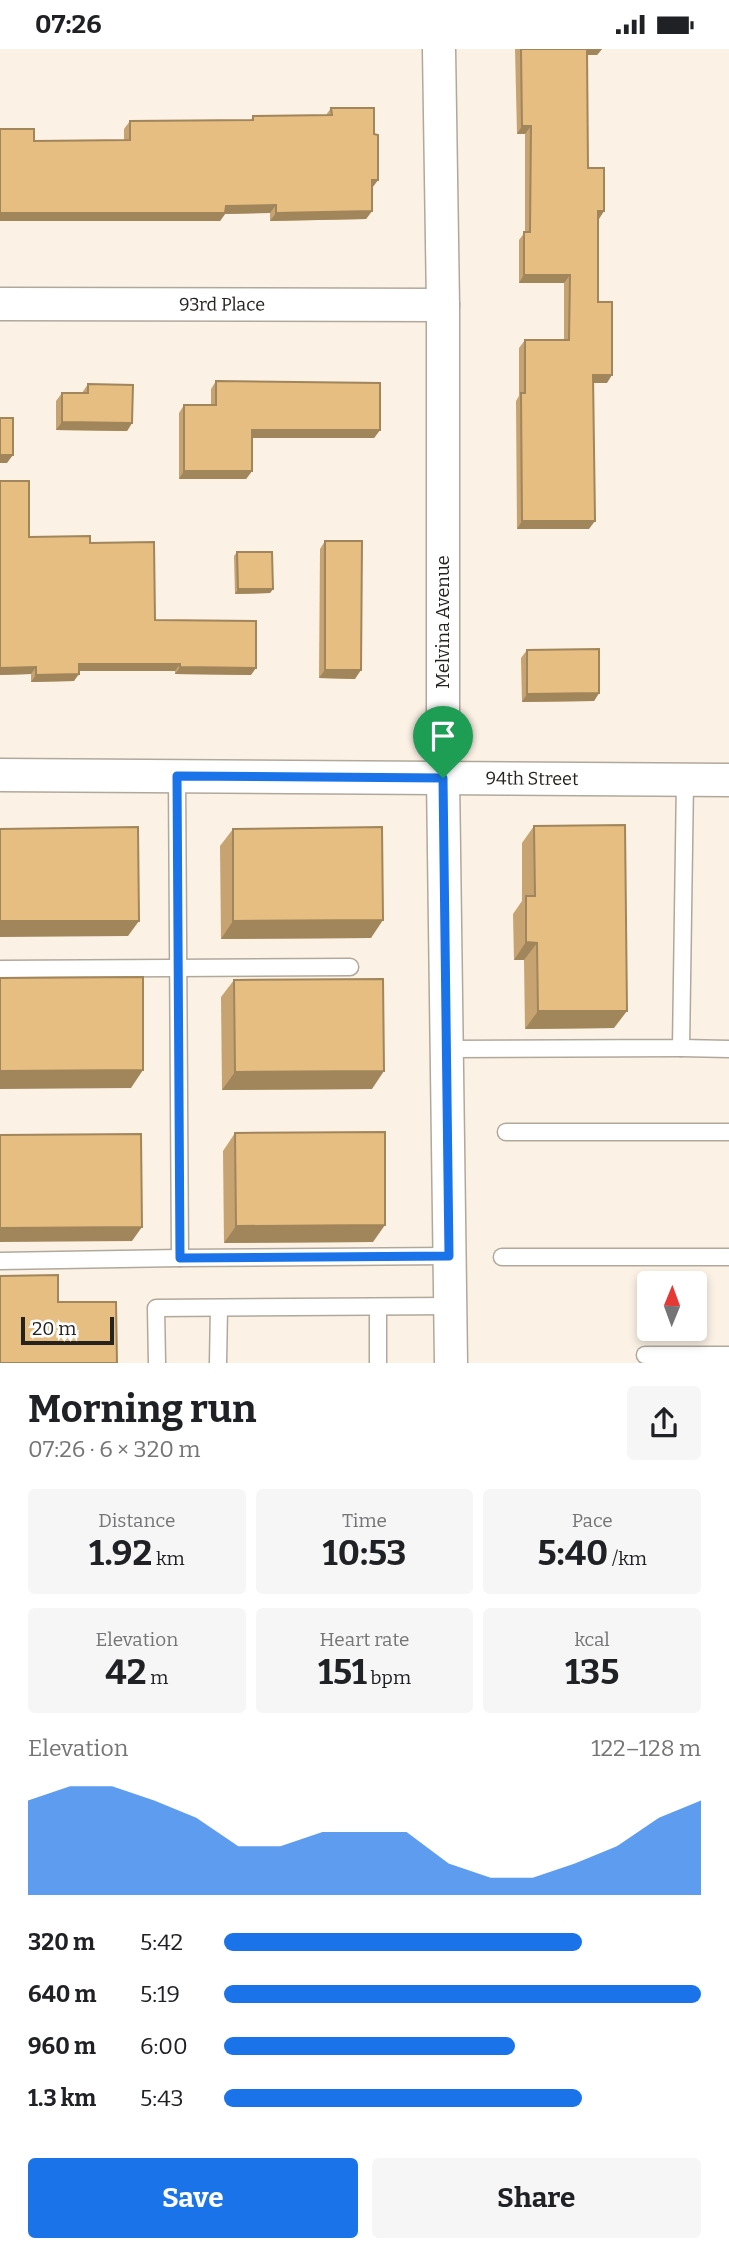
<!DOCTYPE html>
<html lang="en">
<head>
<meta charset="utf-8">
<style>
	body { margin:0; font-family:Bitter,serif; background:#f6f6f6; color:#202124; height:100vh; display:flex; flex-direction:column; font-size:26px; white-space:nowrap }
	* { box-sizing:border-box; margin:0 }
	p { font-size:23px; color:#757577 }
	.icon { flex:none; width:38px; height:38px; fill:none; stroke:currentColor; stroke-width:2; stroke-linecap:round; stroke-linejoin:round }
	.map { position:relative; height:1314px; overflow:hidden }
	.panel { display:flex; flex-direction:column; background:#fff; flex:1 }
	.panel>* { flex:none }
	.needle { width:46px; rotate:1deg }
	.controls { position:absolute; left:637px; top:1222px; display:grid; gap:14px }
	.controls a { display:grid; place-items:center; width:70px; height:70px; border-radius:7px; background:#fff; box-shadow:0 4px 10px #0003; font-size:35px }
	.scale { position:absolute; left:21px; bottom:18px; width:93px; box-sizing:border-box; padding-left:7px; border:4px solid #26231e; border-top:0; font-size:19px; line-height:24px; white-space:nowrap; color:#26231e; -webkit-text-stroke:5px #fff; paint-order:stroke }
	.pin { position:absolute; display:grid; place-items:center; width:60px; height:60px; color:#fff; margin:-72px -30px; border-radius:50% 50% 50% 0; rotate:-45deg; box-shadow:0 0 7px #0007 }
	.pin .icon { rotate:45deg }
	.round { display:grid; place-items:center; flex:none; width:74px; height:74px; border-radius:7px; background:#f6f6f6 }
	.headline { display:flex; align-items:center; justify-content:space-between; height:119px; padding:0 28px }
	h1 { font-size:38px; font-weight:700; line-height:52px }
	.metrics { display:grid; grid-template-columns:repeat(3,1fr); gap:10px; height:119px; padding:7px 28px }
	.metrics div { display:grid; align-content:center; border-radius:7px; background:#f6f6f6; text-align:center }
	.metrics b { font-size:35px; font-weight:700 }
	.metrics small { font-size:19px; font-weight:400 }
	.metrics p { font-size:19px }
	.chart { height:196px; padding:14px 28px }
	.chart p { display:flex; justify-content:space-between }
	.chart svg { width:100%; height:126px; margin-top:7px; fill:#1a73e8; opacity:.7 }
	.cta { display:flex; gap:14px; margin-top:auto; padding:14px 28px }
	.cta a { flex:1; height:80px; border-radius:7px; background:#1a73e8; color:#fff; font-size:28px; font-weight:700; line-height:80px; text-align:center }
	.cta a+a { background:#f6f6f6; color:#202124 }
	ul { padding:0 28px; list-style:none; font-size:23px }
	li { display:grid; grid-template-columns:112px 84px 1fr; align-items:center; height:52px }
	li i { height:18px; border-radius:9px; background:#1a73e8 }
	.status { display:flex; justify-content:space-between; align-items:center; height:49px; padding:0 35px; background:#fff; direction:ltr }
	.status svg { height:19px; fill:currentColor }
	.map>svg:first-child { display:block }
</style>
</head>
<body>
<div class="status"><b>07:26</b><svg viewBox="0 0 49 12"><path d="M0 12V9h3v3zM5 12V6h3v6zM10 12V3h3v9zM15 12V0h3v12zM26 1h20v11H26zM47 4h2v5h-2z"/></svg></div>
<div class="map">
<svg width="729" height="1314" viewBox="0 0 729 1314">
	<rect width="100%" height="100%" fill="#fbf1e5"/>
	<g fill="none" stroke-linecap="round" stroke-linejoin="round">
		<defs>
			<g id="service">
				<polyline points="177,727 180,1209 449,1207"/>
				<polyline points="0,920 350,918"/>
				<polyline points="681,999 729,1000"/>
				<polyline points="447,1000 681,999 685,731"/>
				<polyline points="506,1083 729,1083"/>
				<polyline points="502,1208 729,1208"/>
				<polyline points="0,1212 180,1209"/>
				<polyline points="378,1258 378,1314"/>
				<polyline points="645,1306 729,1306"/>
				<polyline points="157,1314 156,1259 450,1257"/>
				<polyline points="218,1314 219,1259"/>
			</g>
			<g id="minor">
				<polyline points="439,0 443,256 443,729 451,1314"/>
				<path id="s1" d="M0,255L443,256"/>
				<path id="s2" d="M0,726L729,731"/>
			</g>
		</defs>
		<use href="#service" stroke="#b1a89c" stroke-width="19"/>
		<use href="#minor" stroke="#b1a89c" stroke-width="35"/>
		<use href="#service" stroke="#fff" stroke-width="16"/>
		<use href="#minor" stroke="#fff" stroke-width="32"/>
	</g>
	<g fill="#c6a370">
		<polygon points="515,0 602,0 597,6 587,6 588,119 604,162 598,170 598,253 607,334 593,334 589,480 517,480 516,352 519,347 519,299 525,291 564,291 564,234 519,234 519,191 525,183 525,85 517,85"/>
		<polygon points="331,59 374,85 378,131 372,139 372,162 366,170 270,172 270,164 225,165 220,172 0,172 0,80 34,92 124,91 124,80 130,72 251,71 253,67 326,66"/>
		<polygon points="216,332 380,381 374,389 252,389 252,422 246,430 179,430 179,364 184,356 211,356 211,340"/>
		<polygon points="88,335 132,374 127,382 56,381 56,352 62,344 82,344"/>
		<polygon points="0,432 29,488 90,494 155,571 251,626 175,625 175,622 79,622 74,632 31,633 31,625 0,626"/>
		<polygon points="325,492 355,630 319,629 320,500"/>
		<polygon points="237,503 273,540 270,544 235,545 234,507"/>
		<polygon points="527,601 599,644 594,652 522,653 521,609"/>
		<polygon points="534,777 614,979 525,980 524,911 514,911 513,865 522,852 522,794"/>
		<polygon points="233,780 371,889 221,890 220,797"/>
		<polygon points="234,931 372,1040 222,1041 221,948"/>
		<polygon points="235,1084 373,1193 224,1194 223,1102"/>
	</g>
	<g fill="#a1855b">
		<polygon points="586,0 602,0 597,6 582,6"/>
		<polygon points="522,77 531,77 525,85 517,85"/>
		<polygon points="372,131 378,131 372,139 366,139"/>
		<polygon points="276,156 270,164 225,165 220,172 0,172 0,164 226,157"/>
		<polygon points="372,162 366,170 270,172 276,164"/>
		<polygon points="598,162 604,162 599,170 593,170"/>
		<polygon points="524,226 570,226 564,234 519,234"/>
		<polygon points="593,326 612,326 607,334 588,334"/>
		<polygon points="62,373 132,374 127,382 56,381"/>
		<polygon points="252,381 380,381 374,389 246,389"/>
		<polygon points="0,406 13,406 7,414 0,414"/>
		<polygon points="184,422 252,422 246,430 179,430"/>
		<polygon points="522,472 595,472 589,480 517,480"/>
		<polygon points="238,540 273,540 270,544 235,545"/>
		<polygon points="79,615 180,615 175,622 74,622"/>
		<polygon points="36,618 31,625 0,626 0,619"/>
		<polygon points="180,618 256,619 251,626 175,625"/>
		<polygon points="325,621 361,621 355,630 319,629"/>
		<polygon points="79,625 74,632 31,633 36,626"/>
		<polygon points="599,644 594,652 522,653 527,645"/>
		<polygon points="383,871 371,889 221,890 233,872"/>
		<polygon points="0,872 139,872 128,887 0,888"/>
		<polygon points="526,893 537,894 524,911 514,911"/>
		<polygon points="538,962 627,962 614,979 525,980"/>
		<polygon points="143,1021 131,1039 0,1040 0,1022"/>
		<polygon points="384,1022 372,1040 222,1041 235,1023"/>
		<polygon points="385,1176 373,1193 224,1194 236,1177"/>
		<polygon points="142,1178 132,1192 0,1193 0,1179"/>
	</g>
	<g fill="#e6be82" stroke="#a1855b" stroke-width="2">
		<polygon points="521,0 587,0 588,119 604,119 604,162 598,162 598,253 612,253 612,326 593,326 595,472 522,472 521,344 525,344 525,291 569,291 570,226 524,226 524,183 530,183 531,77 522,77"/>
		<polygon points="331,59 374,59 374,85 378,86 378,131 372,131 372,162 276,164 276,156 226,157 225,164 0,164 0,80 34,80 34,92 130,91 130,72 253,71 253,67 332,66"/>
		<polygon points="216,332 380,334 380,381 252,381 252,422 184,422 184,356 216,356"/>
		<polygon points="88,335 133,336 132,374 62,373 62,344 88,344"/>
		<rect x="0" y="369" width="13" height="37"/>
		<polygon points="0,432 29,432 29,488 90,487 90,494 154,493 155,571 256,572 256,619 180,618 180,615 79,615 79,625 36,626 36,618 0,619"/>
		<polygon points="325,492 362,492 361,621 325,621"/>
		<polygon points="237,503 272,503 273,540 238,540"/>
		<polygon points="599,600 599,644 527,645 527,601"/>
		<polygon points="625,776 627,962 538,962 537,894 526,893 526,847 535,847 534,777"/>
		<polygon points="138,778 139,872 0,872 0,780"/>
		<polygon points="382,778 383,871 233,872 233,780"/>
		<polygon points="143,928 143,1021 0,1022 0,929"/>
		<polygon points="383,930 384,1022 235,1023 234,931"/>
		<polygon points="385,1083 385,1176 236,1177 235,1084"/>
		<polygon points="141,1085 142,1178 0,1179 0,1086"/>
		<polygon points="58,1226 58,1253 116,1253 117,1314 0,1314 0,1227"/>
	</g>
	<g fill="none" stroke-linecap="round" stroke-linejoin="round">
		<defs>
			<polygon id="route" points="177,727 443,729 449,1207 180,1209"/>
		</defs>
		<use href="#route" stroke="#fff" stroke-width="14"/>
		<use href="#route" stroke="#1a73e8" stroke-width="9"/>
	</g>
	<g text-anchor="middle" stroke-width="5" stroke-linejoin="round" paint-order="stroke">
		<g font-size="18" fill="#26231e" stroke="#fff">
			<text dy="6" stroke="none"><textPath href="#s1" startOffset="222">93rd Place</textPath></text>
			<text transform="translate(443 573) rotate(-90)" y="6">Melvina Avenue</text>
			<text dy="6" stroke="none"><textPath href="#s2" startOffset="532">94th Street</textPath></text>
		</g>
	</g>
</svg>
<div class="controls">
<a><svg class="needle" viewBox="-14 -14 28 28"><path d="M0-13l5 13h-10z" fill="#e53935"/><path d="M0 13l5-13h-10z" fill="#757577"/></svg></a>
</div>
<div class="scale">20 m</div>
<div class="pin" style="left:443px;top:729px;background:#1e9e55"><svg class="icon" aria-label="arrive" viewBox="0 0 24 24"><path d="M6 21V4h12l-3 4 3 4H6"/></svg></div>
</div>
<section class="panel">
<div class="headline"><div><h1>Morning run</h1><p>07:26 · 6 × 320 m</p></div><a class="round"><svg class="icon" aria-label="share" viewBox="0 0 24 24"><path d="M12 15V3M7 8l5-5 5 5M5 13v7h14v-7"/></svg></a></div>
<div class="metrics">
<div><p>Distance</p><b>1.92<small> km</small></b></div>
<div><p>Time</p><b>10:53</b></div>
<div><p>Pace</p><b>5:40<small> /km</small></b></div>
</div>
<div class="metrics">
<div><p>Elevation</p><b>42<small> m</small></b></div>
<div><p>Heart rate</p><b>151<small> bpm</small></b></div>
<div><p>kcal</p><b>135</b></div>
</div>
<div class="chart"><p><span>Elevation</span>122–128 m</p>
<svg viewBox="0 0 160 44" preserveAspectRatio="none"><path d="M0 44V11L10 6L20 6L30 11L40 17L50 27L60 27L70 22L80 22L90 22L100 33L110 38L120 38L130 33L140 27L150 17L160 11V44z"/></svg>
</div>
<ul>
<li><b>320 m</b>5:42<i style="width:75%"></i></li>
<li><b>640 m</b>5:19<i style="width:100%"></i></li>
<li><b>960 m</b>6:00<i style="width:61%"></i></li>
<li><b>1.3 km</b>5:43<i style="width:75%"></i></li>
</ul>
<div class="cta"><a>Save</a><a>Share</a></div>
</section>
</body>
</html>
